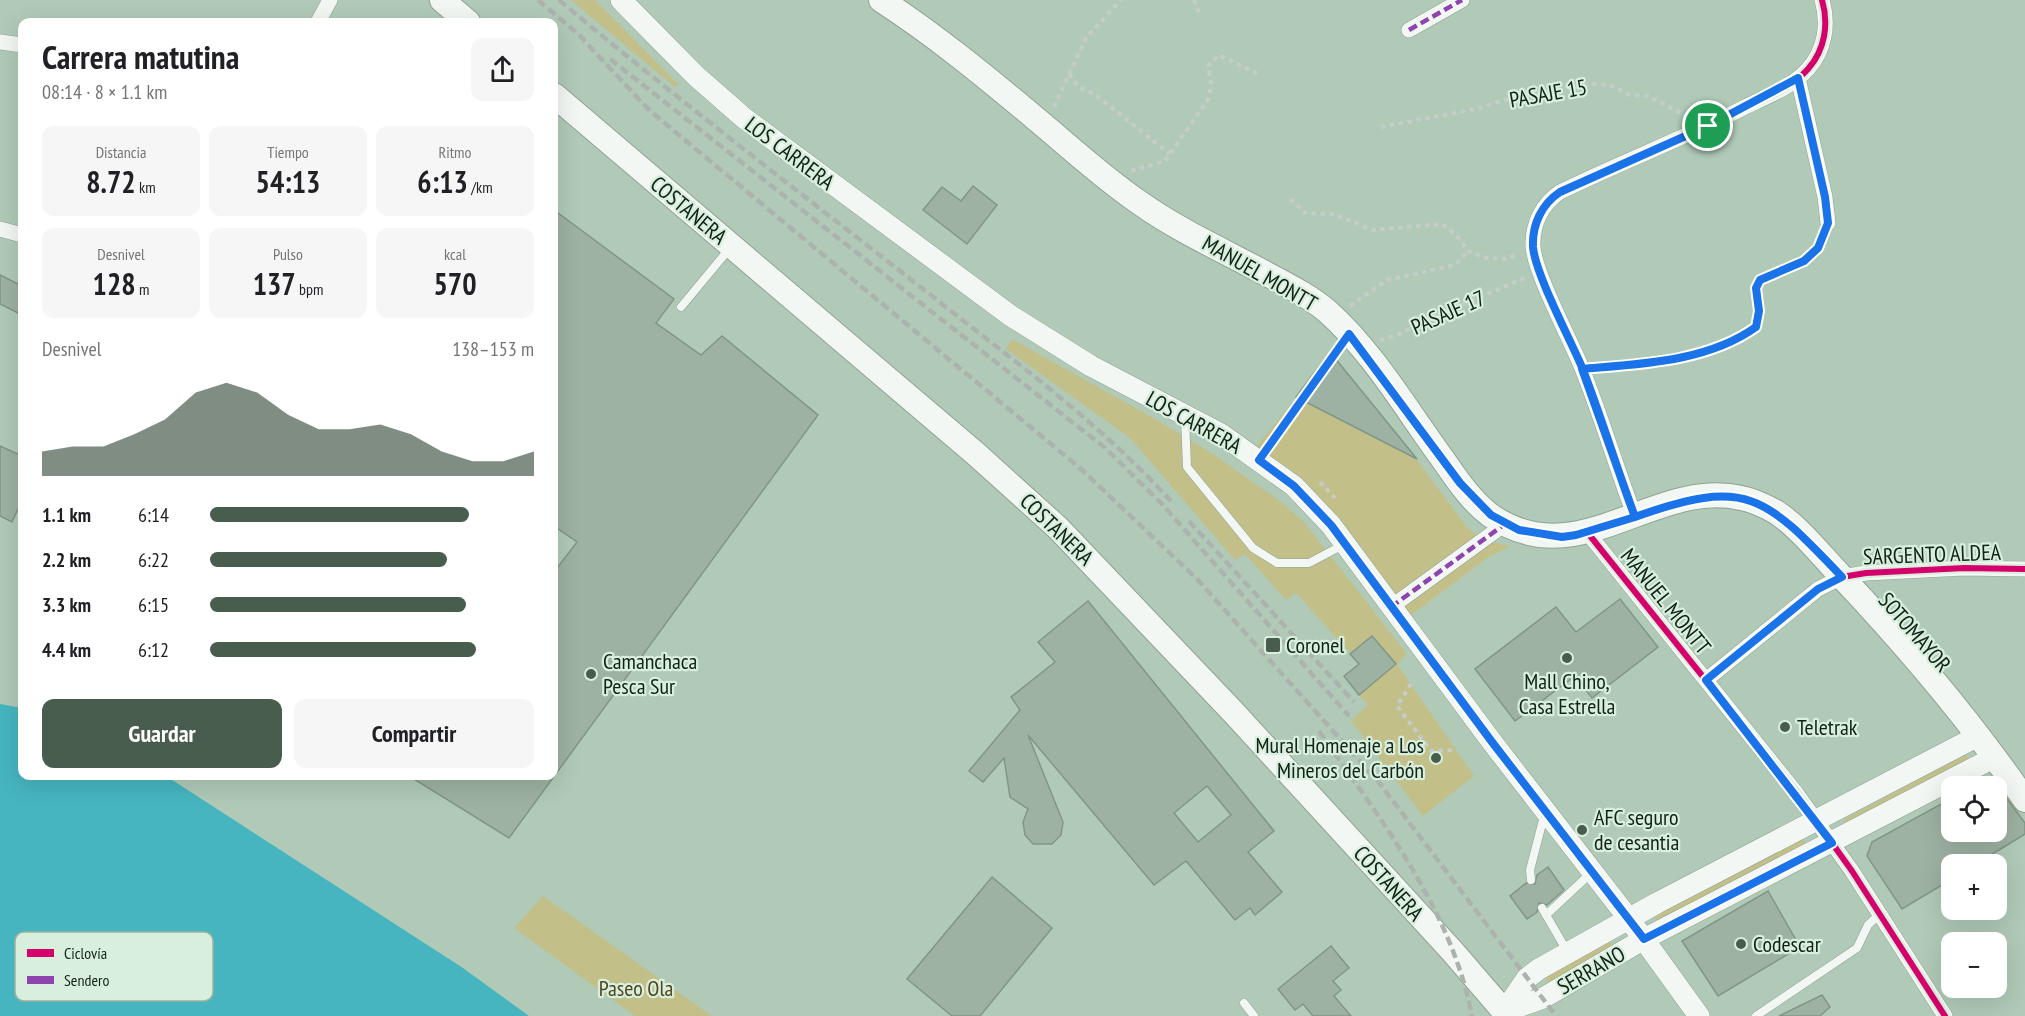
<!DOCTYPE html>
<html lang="es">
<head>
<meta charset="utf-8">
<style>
	body { margin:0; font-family:"PT Sans Narrow",sans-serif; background:#f6f6f6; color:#202124; height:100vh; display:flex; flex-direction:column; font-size:22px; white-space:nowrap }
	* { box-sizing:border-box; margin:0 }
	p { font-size:20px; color:#757577 }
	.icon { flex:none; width:33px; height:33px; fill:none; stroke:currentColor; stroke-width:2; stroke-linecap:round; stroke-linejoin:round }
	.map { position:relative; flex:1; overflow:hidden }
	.details { position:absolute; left:18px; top:18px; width:540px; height:762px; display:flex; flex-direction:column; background:#fff; border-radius:12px; box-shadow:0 6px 24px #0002 }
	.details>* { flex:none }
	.buttons { position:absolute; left:1941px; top:776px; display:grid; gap:12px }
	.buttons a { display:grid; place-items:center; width:66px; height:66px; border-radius:12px; background:#fff; box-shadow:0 6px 24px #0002; font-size:30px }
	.pin { position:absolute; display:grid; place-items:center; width:51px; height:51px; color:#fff; margin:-26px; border:3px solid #fff; border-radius:50%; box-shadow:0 2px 6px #0007 }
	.round { display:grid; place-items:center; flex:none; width:63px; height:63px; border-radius:12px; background:#f6f6f6 }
	.summary { display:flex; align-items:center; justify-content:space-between; height:102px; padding:0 24px }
	h1 { font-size:33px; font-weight:600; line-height:45px }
	.figures { display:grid; grid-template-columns:repeat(3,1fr); gap:9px; height:102px; padding:6px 24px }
	.figures div { display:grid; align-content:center; border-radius:12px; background:#f6f6f6; text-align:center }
	.figures b { font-size:30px; font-weight:600 }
	.figures small { font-size:16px; font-weight:400 }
	.figures p { font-size:16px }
	.chart { height:168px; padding:12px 24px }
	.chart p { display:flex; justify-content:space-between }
	.chart svg { width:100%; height:108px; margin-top:6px; fill:#495d4e; opacity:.7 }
	.cta { display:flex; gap:12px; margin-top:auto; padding:12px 24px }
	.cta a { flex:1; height:69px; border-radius:12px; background:#495d4e; color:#fff; font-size:24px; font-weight:600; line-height:69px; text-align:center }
	.cta a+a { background:#f6f6f6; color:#202124 }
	ul { padding:0 24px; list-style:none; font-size:20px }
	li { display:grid; grid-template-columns:96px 72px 1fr; align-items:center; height:45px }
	li i { height:15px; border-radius:8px; background:#495d4e }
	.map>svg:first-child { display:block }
</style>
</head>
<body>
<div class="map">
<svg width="2025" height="1016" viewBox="0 0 2025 1016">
	<rect width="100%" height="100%" fill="#b0cab7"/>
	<g fill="#c2bf89">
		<polygon points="571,0 595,0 679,85 675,87"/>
		<polygon points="1012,339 1150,416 1213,454 1280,501 1304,522 1407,654 1397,664 1474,776 1423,816 1351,721 1368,705 1359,695 1396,664 1373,636 1350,653 1296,593 1286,600 1245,554 1235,560 1130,438 1006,349"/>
		<polygon points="1296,398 1393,447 1405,444 1467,527 1484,541 1511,546 1490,556 1406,619 1253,451"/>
		<polygon points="1966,754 1970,762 1848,826 1843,820"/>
		<polygon points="1802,836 1805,843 1657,921 1653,915"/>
		<polygon points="543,896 712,1016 635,1016 514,928"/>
		<polygon points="1610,941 1613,947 1548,982 1544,976"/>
	</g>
	<polygon fill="#46b5bf" points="0,704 22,708 22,776 166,776 463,968 529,1016 0,1016"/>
	<g fill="#9db2a3" stroke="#819687" stroke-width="1.5" fill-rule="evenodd">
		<polygon points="973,186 997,205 967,244 923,210 942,187 961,201"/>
		<polygon points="554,210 674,299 656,323 701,355 722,336 818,415 509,838 409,776 554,776 554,572 577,542 554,526"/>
		<polygon points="0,275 22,286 22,315 0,304"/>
		<polygon points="1330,352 1417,459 1296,397"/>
		<polygon points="0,446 22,456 22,500 12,522 0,516"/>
		<polygon points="1620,599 1658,647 1592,698 1575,676 1515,721 1475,669 1556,607 1576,632"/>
		<path d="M1088,601L1274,831L1248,852L1282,892L1255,915L1250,908L1235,920L1186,861L1154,885L1028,735L1063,822L1061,835L1052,844H1033L1025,835L1023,822L1028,809L1010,797L1004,758L983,782L969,771L1020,710L1011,697L1055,662L1038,642ZM1207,786L1231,815L1198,842L1174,813Z"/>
		<polygon points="1372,636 1396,664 1359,695 1344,676 1359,664 1350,654"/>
		<polygon points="1996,784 2025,823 2025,834 1976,864 1952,864 1952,879 1902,909 1867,856 1872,842 1952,798 1952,831 1996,831"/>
		<polygon points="1548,867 1564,890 1547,905 1539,903 1537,912 1527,919 1510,896 1526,883 1535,884 1537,875"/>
		<polygon points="992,877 1052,928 980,1016 952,1016 907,979"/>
		<polygon points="1768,891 1800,947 1718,996 1682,941"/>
		<polygon points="1331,946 1349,968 1333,981 1341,990 1334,996 1351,1016 1313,1016 1303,1004 1295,1010 1278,989"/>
		<polygon points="1822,995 1830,1007 1820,1016 1779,1016"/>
	</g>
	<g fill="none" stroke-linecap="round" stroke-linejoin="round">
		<defs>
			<g id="lane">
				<polyline points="681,307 730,248"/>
				<polyline points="1185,418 1187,467 1253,548 1277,563 1309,563 1343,545"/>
				<polyline points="1531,880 1530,870 1544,816"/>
				<polyline points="1542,908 1567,951"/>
				<polyline points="1546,915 1591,873"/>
				<polyline points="1244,1003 1254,1016"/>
				<polyline points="1756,1016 1857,948 1868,925 1880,914"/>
			</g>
			<g id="street">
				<polyline points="318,22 330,0"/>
				<polyline points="1409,30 1462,0"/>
				<polyline points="0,42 22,45"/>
				<polyline points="1798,78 1825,197 1828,223"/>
				<polyline points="0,229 22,235"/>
				<path d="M1635,517C1616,467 1601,415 1581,366C1569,337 1535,273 1533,247C1532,224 1542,204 1560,192C1621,162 1685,138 1745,107C1766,97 1792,87 1808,69C1825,50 1829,24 1822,0"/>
				<polyline points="1587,532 1797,794 1852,871 1945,1016"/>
				<polyline points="1391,607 1505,524"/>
				<polyline points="1706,680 1818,589 1842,577 1866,573 1964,568 2025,569"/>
			</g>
			<g id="secondary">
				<polyline points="621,0 696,76 744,118 1011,316 1091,366 1221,434 1294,486 1331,525 1492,742 1629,919 1699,1016"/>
				<polyline points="1504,1012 1543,998 1644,939 1995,757"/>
				<polyline points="1504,1012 1527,978 1539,969 1657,903 1978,736"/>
			</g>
			<g id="primary">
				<polyline points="442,0 468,22"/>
				<path d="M881,0C935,35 986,77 1035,118C1070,147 1102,177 1140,203C1178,230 1222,250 1263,272C1285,284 1308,295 1327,311C1373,352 1406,409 1442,458C1456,478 1470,500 1490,515C1577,577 1654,478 1741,498C1753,500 1765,506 1776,512C1800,528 1820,554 1840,575C1906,645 1970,720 2025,800"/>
				<polyline points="554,95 976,454 1058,528 1235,714 1453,952 1508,1016"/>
			</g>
		</defs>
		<use href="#lane" stroke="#8fa394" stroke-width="9"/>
		<use href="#street" stroke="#8fa394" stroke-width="16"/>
		<use href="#secondary" stroke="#8fa394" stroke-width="22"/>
		<use href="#primary" stroke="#8fa394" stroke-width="26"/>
		<g stroke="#c6cdc8" stroke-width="4" stroke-dasharray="4.5 4.5" stroke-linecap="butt">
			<polyline points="1194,0 1200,15"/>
			<polyline points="1069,74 1078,86 1097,96 1170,154"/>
			<polyline points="1054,107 1086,38 1121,0"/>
			<polyline points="1381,127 1476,109 1520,95 1592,84 1610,85 1630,95 1648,96 1687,116"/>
			<polyline points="1131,171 1165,161 1209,98 1211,82 1208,66 1219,55 1260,75"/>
			<polyline points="1290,199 1305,213 1334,214 1372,230 1442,224 1459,238 1468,251 1487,258 1506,259 1518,254"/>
			<polyline points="1350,306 1387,280 1455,265 1468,251"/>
			<polyline points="1380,340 1397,335 1437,315 1525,278"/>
			<path d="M1598,367C1651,363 1711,359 1756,327C1758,315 1754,292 1757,285C1765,268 1808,272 1822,237"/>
			<polyline points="1269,446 1338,349"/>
			<polyline points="1320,482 1335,498"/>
			<polyline points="1411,684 1397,706 1431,751 1457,750"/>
		</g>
		<use href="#lane" stroke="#f3f7f4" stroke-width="8"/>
		<use href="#street" stroke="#f3f7f4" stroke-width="15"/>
		<use href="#secondary" stroke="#f3f7f4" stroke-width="21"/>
		<use href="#primary" stroke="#f3f7f4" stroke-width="24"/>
		<g stroke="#acb2ae" stroke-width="4.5" stroke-dasharray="9 4.5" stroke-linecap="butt">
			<polyline points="538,0 584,39"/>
			<path d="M559,0C684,105 814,203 942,304C1021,366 1102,426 1171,501"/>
			<polyline points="579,35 650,111 1081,469 1195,577 1377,780 1556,1016"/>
			<polyline points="610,59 1104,447 1161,503 1349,716"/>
			<polyline points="1189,521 1354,702"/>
			<path d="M1319,731C1380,819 1451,908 1472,1016"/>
		</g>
		<g stroke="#8e44ad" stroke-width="4.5" stroke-dasharray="9 4.5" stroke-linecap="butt">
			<polyline points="1409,30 1462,0"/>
			<polyline points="1798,78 1825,197 1828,223"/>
			<polyline points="1391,607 1505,524"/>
		</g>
		<defs>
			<g id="cycleway">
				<path d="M1635,517C1616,467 1601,415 1581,366C1569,337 1535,273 1533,247C1532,224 1542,204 1560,192C1621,162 1685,138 1745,107C1766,97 1792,87 1808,69C1825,50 1829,24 1822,0"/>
				<polyline points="1587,532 1797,794 1852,871 1945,1016"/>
				<polyline points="1706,680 1818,589 1842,577 1866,573 1964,568 2025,569"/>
			</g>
		</defs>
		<use href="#cycleway" stroke="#d8efdd" stroke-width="10"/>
		<use href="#cycleway" stroke="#d6006c" stroke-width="6"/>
	</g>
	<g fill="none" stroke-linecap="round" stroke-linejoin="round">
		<defs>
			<path id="route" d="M1708,126L1560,192C1542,204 1532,224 1533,247C1535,273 1569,337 1581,365C1601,415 1616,467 1635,517L1576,535L1562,537L1519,530L1491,515L1460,483L1349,334L1259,460L1294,486L1331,525L1492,742L1644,939L1832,843L1706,680L1818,589L1842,577C1764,495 1747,477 1635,517L1582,369C1640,364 1707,362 1756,327L1759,311L1756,288L1760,280L1804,261L1818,248L1828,223L1825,197L1798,78L1708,126"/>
		</defs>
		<use href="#route" stroke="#fff" stroke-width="12"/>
		<use href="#route" stroke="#1a73e8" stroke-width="8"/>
	</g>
	<g fill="#495d4e" stroke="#d8efdd" stroke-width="2">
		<rect x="1265" y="637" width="16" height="16" rx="3"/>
		<circle cx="1567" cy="658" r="6"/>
		<circle cx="591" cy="674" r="6"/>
		<circle cx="1785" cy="727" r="6"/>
		<circle cx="1436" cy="758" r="6"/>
		<circle cx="1582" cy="830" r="6"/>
		<circle cx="1741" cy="944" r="6"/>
	</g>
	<g text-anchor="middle" stroke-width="4.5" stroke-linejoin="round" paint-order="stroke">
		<g font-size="22" fill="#112316" stroke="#d8efdd">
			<text transform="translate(1548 93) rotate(-10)" y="8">PASAJE 15</text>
			<text transform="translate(790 153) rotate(37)" y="8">LOS CARRERA</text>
			<text transform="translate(689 210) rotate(40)" y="8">COSTANERA</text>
			<text transform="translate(1260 273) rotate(30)" y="8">MANUEL MONTT</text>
			<text transform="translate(1448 312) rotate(-24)" y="8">PASAJE 17</text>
			<text transform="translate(1194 422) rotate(29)" y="8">LOS CARRERA</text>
			<text transform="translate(1057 529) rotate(44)" y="8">COSTANERA</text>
			<text transform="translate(1932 554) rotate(-2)" y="8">SARGENTO ALDEA</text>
			<text transform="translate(1666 601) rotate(51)" y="8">MANUEL MONTT</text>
			<text transform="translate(1915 632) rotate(49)" y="8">SOTOMAYOR</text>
			<text transform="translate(1389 883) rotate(48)" y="8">COSTANERA</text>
			<text transform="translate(1591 970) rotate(-30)" y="8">SERRANO</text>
		</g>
		<g font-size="22" fill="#112316" stroke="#d8efdd" text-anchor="start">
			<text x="1286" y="653">Coronel</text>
			<text x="603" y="669">Camanchaca<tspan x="603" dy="25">Pesca Sur</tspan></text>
			<text x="1567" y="689" text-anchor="middle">Mall Chino,<tspan x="1567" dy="25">Casa Estrella</tspan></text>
			<text x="1797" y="735">Teletrak</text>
			<text x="1424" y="753" text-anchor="end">Mural Homenaje a Los<tspan x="1424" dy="25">Mineros del Carbón</tspan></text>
			<text x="1594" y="825">AFC seguro<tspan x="1594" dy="25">de cesantia</tspan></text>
			<text x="1753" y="952">Codescar</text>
		</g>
		<g font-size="22" fill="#52461f" stroke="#d8efdd">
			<text x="636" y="996">Paseo Ola</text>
		</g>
	</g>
	<rect x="15" y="932" width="198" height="69" rx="9" fill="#d8efdd" stroke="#9cb2a1" stroke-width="1.5"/>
	<rect x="27" y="949" width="27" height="8" fill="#d6006c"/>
	<rect x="27" y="976" width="27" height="8" fill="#8e44ad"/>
	<g font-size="16" fill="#112316">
		<text x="64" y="959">Ciclovía</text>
		<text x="64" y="986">Sendero</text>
	</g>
</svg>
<div class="buttons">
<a><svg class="icon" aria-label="locate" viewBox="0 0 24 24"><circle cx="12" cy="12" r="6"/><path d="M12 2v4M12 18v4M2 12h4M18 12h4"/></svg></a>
<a>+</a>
<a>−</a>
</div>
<div class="pin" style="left:1708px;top:126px;background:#1e9e55"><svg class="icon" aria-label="arrive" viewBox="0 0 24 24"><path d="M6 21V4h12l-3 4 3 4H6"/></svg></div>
<section class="details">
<div class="summary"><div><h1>Carrera matutina</h1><p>08:14 · 8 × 1.1 km</p></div><a class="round"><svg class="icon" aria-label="share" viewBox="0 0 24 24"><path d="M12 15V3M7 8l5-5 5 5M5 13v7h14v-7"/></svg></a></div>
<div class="figures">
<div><p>Distancia</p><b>8.72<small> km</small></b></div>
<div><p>Tiempo</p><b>54:13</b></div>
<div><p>Ritmo</p><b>6:13<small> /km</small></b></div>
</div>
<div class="figures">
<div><p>Desnivel</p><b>128<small> m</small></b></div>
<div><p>Pulso</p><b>137<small> bpm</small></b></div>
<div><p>kcal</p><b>570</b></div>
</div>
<div class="chart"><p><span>Desnivel</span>138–153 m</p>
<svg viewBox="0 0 160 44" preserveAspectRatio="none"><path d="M0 44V34L10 32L20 32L30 27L40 21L50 10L60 6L70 10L80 19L90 25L100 25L110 23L120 27L130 34L140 38L150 38L160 34V44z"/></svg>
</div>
<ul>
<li><b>1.1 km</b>6:14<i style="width:80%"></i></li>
<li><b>2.2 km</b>6:22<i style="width:73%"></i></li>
<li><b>3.3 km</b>6:15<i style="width:79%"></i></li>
<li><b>4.4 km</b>6:12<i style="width:82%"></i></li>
</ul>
<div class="cta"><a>Guardar</a><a>Compartir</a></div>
</section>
</div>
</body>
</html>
